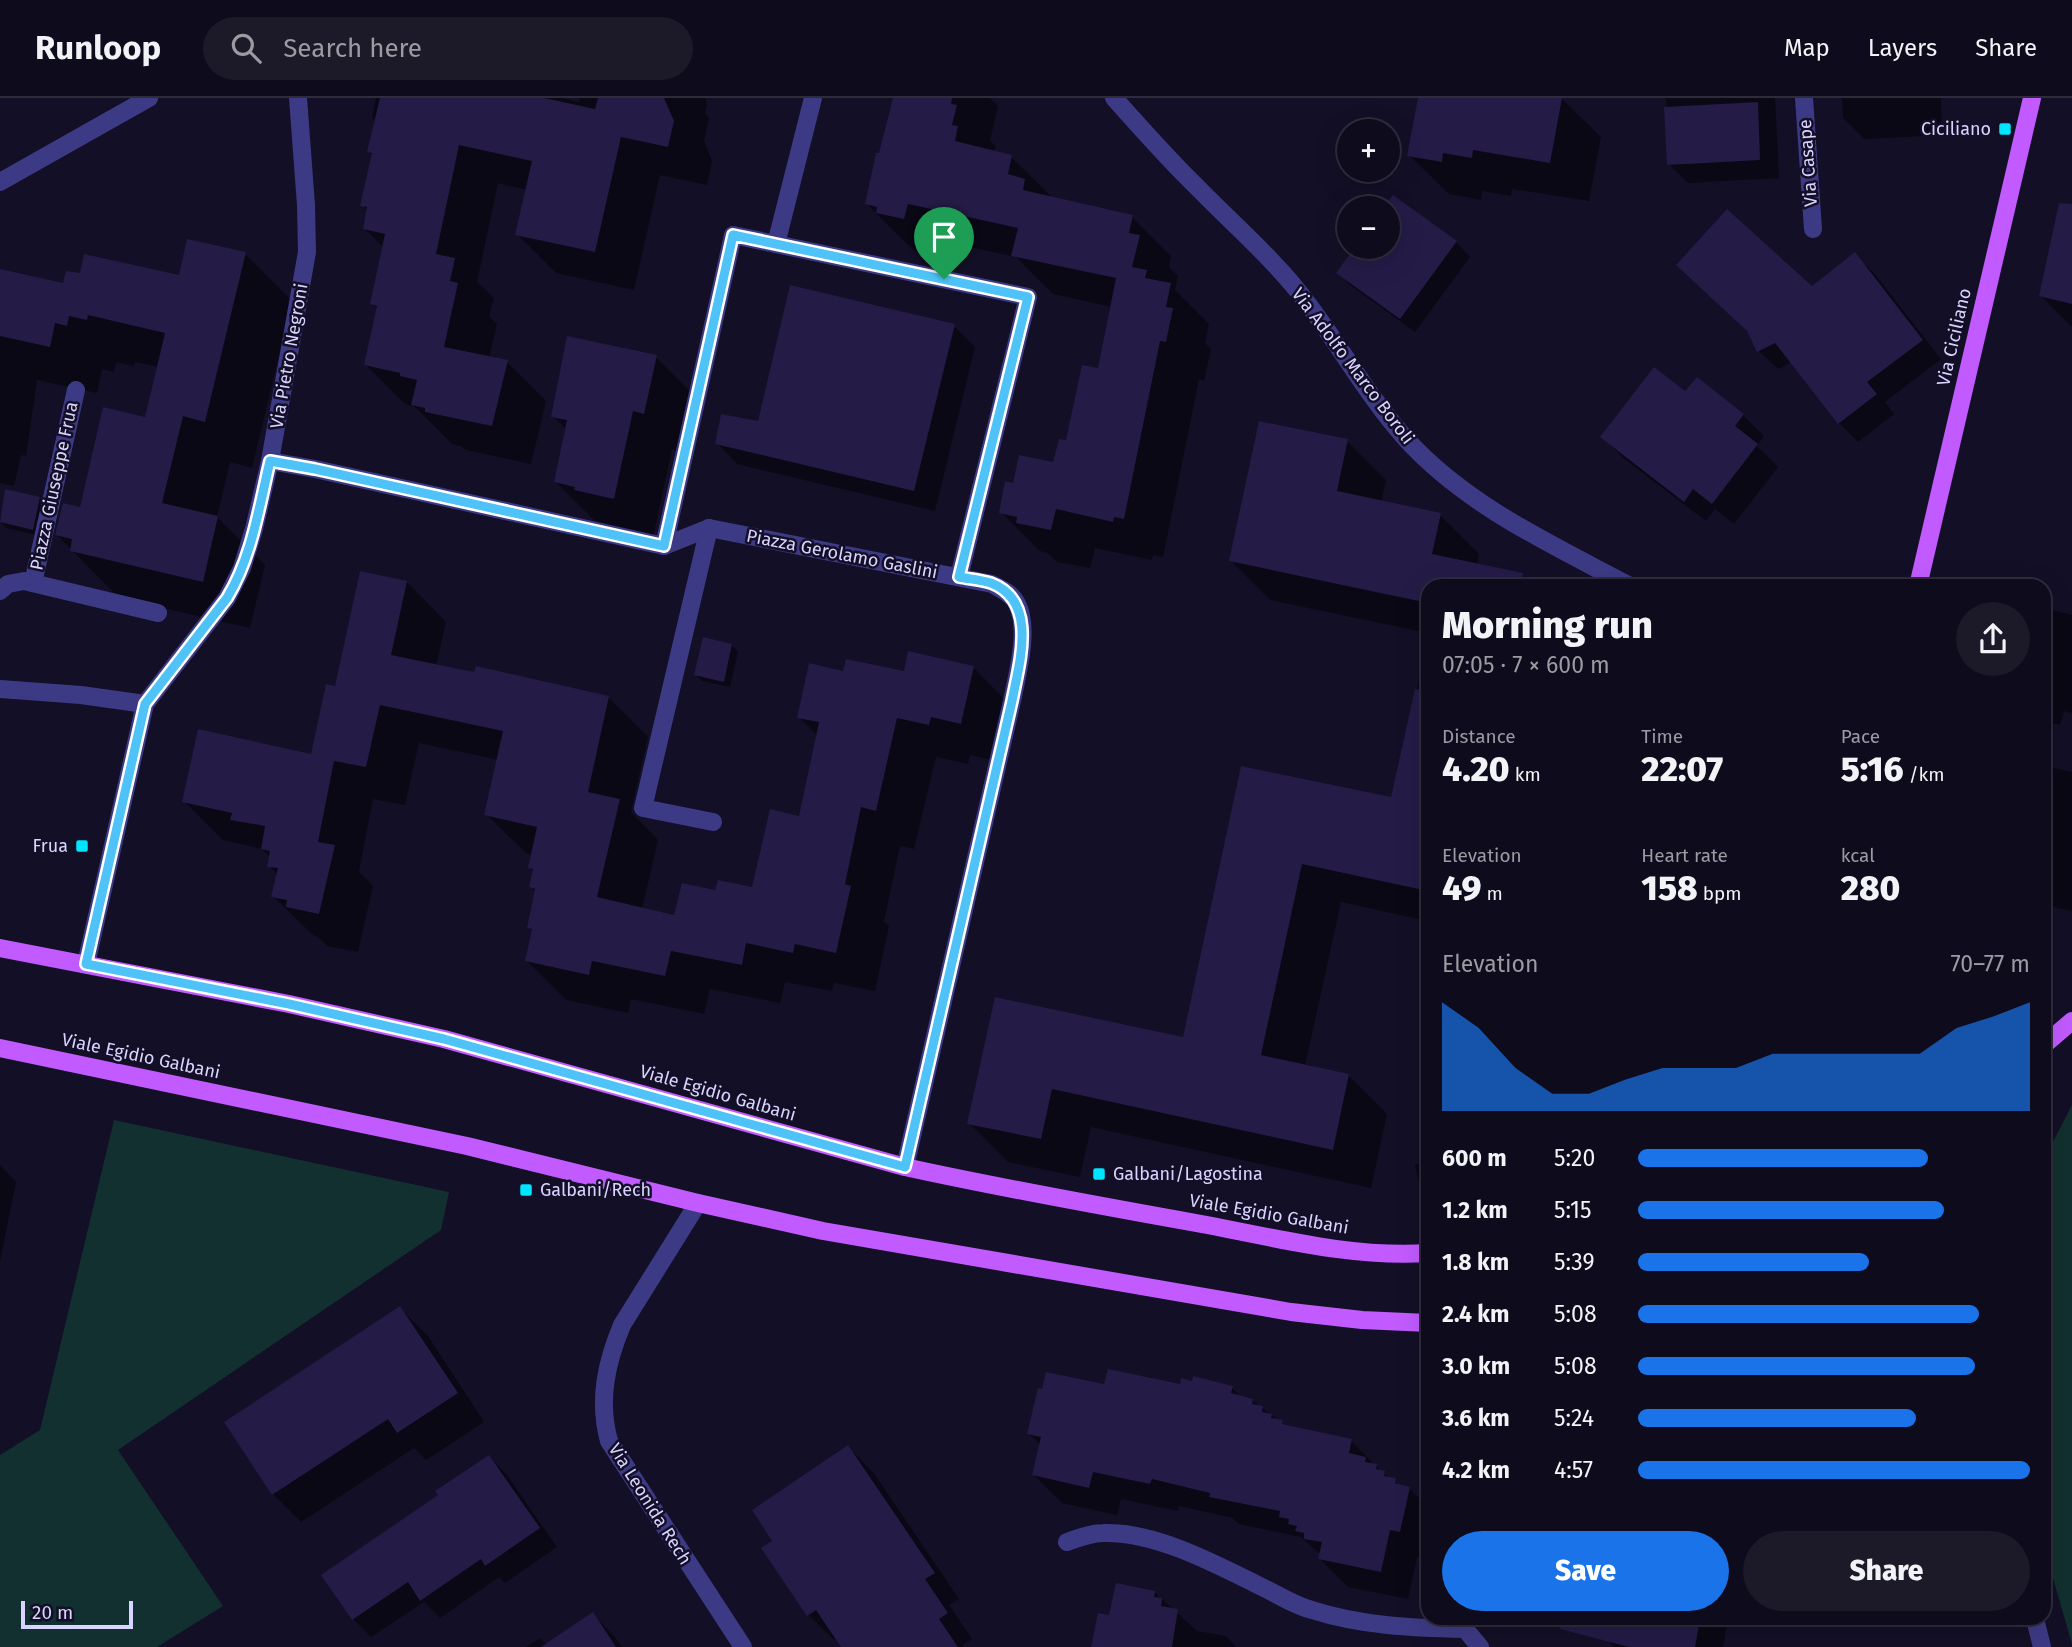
<!DOCTYPE html>
<html lang="en">
<head>
<meta charset="utf-8">
<style>
	body { margin:0; font-family:"Fira Sans",sans-serif; background:#1c1929; color:#f1f3f6; height:100vh; display:flex; flex-direction:column; font-size:26px; white-space:nowrap }
	* { box-sizing:border-box; margin:0 }
	p { font-size:23px; color:#9b9ba3 }
	.icon { flex:none; width:38px; height:38px; fill:none; stroke:currentColor; stroke-width:2; stroke-linecap:round; stroke-linejoin:round }
	.map { position:relative; flex:1; overflow:hidden }
	.details { position:absolute; left:1421px; top:481px; width:630px; height:1046px; display:flex; flex-direction:column; background:#0e0b1c; border-radius:21px; box-shadow:0 7px 28px #0002,0 0 0 2px #2e2b3b }
	.details>* { flex:none }
	.tools { position:absolute; left:1337px; top:21px; display:grid; gap:14px }
	.tools a { display:grid; place-items:center; width:63px; height:63px; border-radius:50%; background:#0e0b1c; box-shadow:0 7px 28px #0002,0 0 0 2px #2e2b3b; font-size:35px }
	.scale { position:absolute; left:21px; bottom:18px; width:112px; box-sizing:border-box; padding-left:7px; border:4px solid #d9d4ff; border-top:0; font-size:19px; line-height:24px; white-space:nowrap; color:#d9d4ff; -webkit-text-stroke:5px #130f26; paint-order:stroke }
	.pin { position:absolute; display:grid; place-items:center; width:60px; height:60px; color:#fff; margin:-72px -30px; border-radius:50% 50% 50% 0; rotate:-45deg; box-shadow:0 0 7px #0007 }
	.pin .icon { rotate:45deg }
	.round { display:grid; place-items:center; flex:none; width:74px; height:74px; border-radius:37px; background:#1c1929 }
	.headline { display:flex; align-items:center; justify-content:space-between; height:119px; padding:0 21px }
	h1 { font-size:38px; font-weight:800; line-height:52px }
	.stats { display:grid; grid-template-columns:repeat(3,1fr); gap:10px; height:119px; padding:7px 21px }
	.stats div { display:grid; align-content:center }
	.stats b { font-size:35px; font-weight:800 }
	.stats small { font-size:19px; font-weight:400 }
	.stats p { font-size:19px }
	.chart { height:196px; padding:14px 21px }
	.chart p { display:flex; justify-content:space-between }
	.chart svg { width:100%; height:126px; margin-top:7px; fill:#1a73e8; opacity:.7 }
	.cta { display:flex; gap:14px; margin-top:auto; padding:14px 21px }
	.cta a { flex:1; height:80px; border-radius:42px; background:#1a73e8; color:#fff; font-size:28px; font-weight:800; line-height:80px; text-align:center }
	.cta a+a { background:#1c1929; color:#f1f3f6 }
	ul { padding:0 21px; list-style:none; font-size:23px }
	li { display:grid; grid-template-columns:112px 84px 1fr; align-items:center; height:52px }
	li i { height:18px; border-radius:9px; background:#1a73e8 }
	header { display:flex; align-items:center; gap:42px; box-sizing:border-box; height:98px; padding:0 35px; background:#0e0b1c; border-bottom:2px solid #2e2b3b }
	header strong { font-size:33px }
	nav { display:flex; gap:38px; margin-inline-start:auto; font-size:24px }
	.search { width:490px; height:63px; background:#1c1929; display:flex; align-items:center; gap:18px; box-sizing:border-box; padding:0 24px; border-radius:38px; color:#9b9ba3; font-size:26px }
	.map>svg:first-child { display:block }
</style>
</head>
<body>
<header>
<strong>Runloop</strong>
<div class="search"><svg class="icon" aria-label="search" viewBox="0 0 24 24"><circle cx="10" cy="10" r="6"/><path d="M15 15l6 6"/></svg>Search here</div>
<nav><a>Map</a><a>Layers</a><a>Share</a></nav>
</header>
<div class="map">
<svg width="2072" height="1549" viewBox="0 0 2072 1549">
	<rect width="100%" height="100%" fill="#130f26"/>
	<g fill="#12302f">
		<polygon points="2072,1007 2072,1546 2044,1449 2044,1061"/>
		<polygon points="114,1022 449,1094 441,1132 118,1352 223,1508 157,1549 0,1549 0,1357 40,1332"/>
	</g>
	<g fill="#0007">
		<polygon points="376,0 562,0 579,4 580,0 705,0 707,7 705,15 709,20 704,43 712,63 707,87 660,77 634,192 556,175 517,136 527,92 498,85 477,184 494,200 489,218 497,226 489,260 507,264 546,303 531,366 466,352 461,348 452,346 414,308 405,306 366,267 378,211 372,206 384,150 365,131 368,113 362,107 373,58 369,54 376,24 372,20"/>
		<polygon points="895,0 990,0 998,8 990,43 996,48 994,54 1011,59 1051,98 1050,100 1132,119 1171,158 1169,169 1178,178 1175,192 1209,226 1205,245 1211,251 1204,283 1199,281 1163,459 1153,457 1152,462 1095,450 1090,470 1057,464 1048,455 1040,453 1001,414 1014,387 1055,366 1068,344 1099,272 1112,209 1053,196 1016,159 946,144 943,159 917,154 906,145 867,106"/>
		<polygon points="1419,0 1561,0 1601,39 1589,103 1512,91 1511,98 1482,93 1481,102 1449,96 1409,57"/>
		<polygon points="1666,0 1775,0 1779,80 1688,85 1669,66"/>
		<polygon points="1842,0 1941,0 1942,37 1864,41 1843,20"/>
		<polygon points="1394,99 1456,144 1470,159 1415,234 1353,189 1338,175 1357,149 1388,149 1388,110 1386,110"/>
		<polygon points="2072,137 2072,229 2041,198"/>
		<polygon points="245,156 292,203 252,370 230,364 217,419 265,467 250,530 119,500 57,437 81,411 147,321 159,269 135,264 134,268 116,264 114,274 102,271 97,295 37,282 26,358 21,357 14,388 0,385 0,184 64,187 180,179"/>
		<polygon points="1855,157 1874,175 1941,261 1885,304 1894,316 1858,344 1839,325 1792,264 1778,271 1759,253 1812,190"/>
		<polygon points="954,228 975,249 935,413 737,366 717,345"/>
		<polygon points="656,259 695,298 683,354 672,351 653,439 615,431 611,427 595,423 556,384 567,332 553,318"/>
		<polygon points="1697,281 1743,317 1764,338 1757,348 1778,369 1734,426 1715,411 1706,423 1623,360 1602,338 1686,295"/>
		<polygon points="1347,343 1386,382 1381,405 1440,417 1479,456 1477,467 1486,469 1505,488 1428,488 1428,535 1270,502 1231,463"/>
		<polygon points="7,393 40,401 46,408 40,438 6,430 0,424"/>
		<polygon points="407,484 446,524 436,568 476,576 477,570 609,600 648,639 631,714 658,742 642,811 675,819 716,794 754,791 800,720 818,638 799,619 844,575 905,575 973,569 1012,609 1000,664 970,657 968,666 936,659 914,751 900,748 884,823 889,828 875,893 834,885 832,893 785,884 780,905 710,891 704,916 631,901 628,915 566,902 527,863 533,834 529,829 536,794 531,789 534,774 530,770 533,757 526,755 486,716 499,662 419,645 405,707 373,701 359,774 373,788 358,854 327,848 318,839 313,837 273,798 278,777 269,768 271,760 262,751 223,742 184,703 312,658 337,590"/>
		<polygon points="2044,510 2072,517 2072,615 2064,613 2060,627 2044,623"/>
		<polygon points="1428,538 1428,823 1341,804 1305,968 1348,977 1387,1016 1371,1090 1091,1029 1080,1079 1008,1064 969,1025 996,901 1184,941 1243,670 1393,701"/>
		<polygon points="732,547 738,554 730,589 702,583 696,577"/>
		<polygon points="2044,668 2072,674 2072,813 2044,807"/>
		<polygon points="1428,1063 1428,1127 1415,1067"/>
		<polygon points="0,1067 16,1084 0,1163"/>
		<polygon points="400,1210 428,1238 484,1324 426,1362 414,1350 301,1424 273,1396"/>
		<polygon points="1106,1288 1232,1290 1242,1300 1252,1302 1287,1329 1351,1343 1382,1374 1401,1388 1409,1390 1428,1409 1428,1461 1417,1459 1408,1501 1348,1489 1320,1461 1321,1457 1301,1439 1239,1426 1233,1420 1179,1408 1178,1413 1121,1401 1117,1417 1062,1405 1034,1377 1041,1347 1029,1336"/>
		<polygon points="848,1349 873,1374 959,1501 949,1507 972,1541 963,1547 964,1549 843,1549 837,1540 834,1542 809,1517 775,1443"/>
		<polygon points="489,1359 507,1377 557,1449 505,1485 499,1479 440,1520 424,1504 371,1539 353,1521 324,1478 440,1398"/>
		<polygon points="1154,1494 1197,1533 1226,1538 1236,1549 1093,1549 1111,1519"/>
		<polygon points="593,1516 614,1538 622,1549 526,1549 540,1540 547,1547"/>
		<polygon points="1589,1521 1728,1521 1723,1549 1614,1549"/>
	</g>
	<g fill="#241b47">
		<polygon points="380,0 544,0 595,11 598,0 664,0 674,23 668,49 621,39 595,154 515,137 532,63 459,47 436,156 455,160 450,183 458,185 444,249 508,262 492,328 425,314 425,310 411,307 417,282 400,278 400,275 364,267 377,208 370,206 385,136 363,131 367,109 360,108 372,55 367,54"/>
		<polygon points="893,0 952,0 951,6 957,7 952,27 958,28 955,43 1012,57 1008,76 1025,81 1023,92 1133,117 1129,135 1140,137 1132,169 1147,172 1145,180 1171,185 1166,209 1173,210 1166,244 1160,243 1124,421 1114,419 1113,424 1056,411 1051,432 1016,425 1017,419 999,415 1005,383 1013,385 1019,357 1053,364 1059,341 1066,342 1082,267 1098,270 1116,180 1011,158 1018,130 908,106 904,121 876,115 877,109 865,106 876,55 879,55"/>
		<polygon points="1418,0 1562,0 1550,65 1473,52 1472,60 1443,55 1442,64 1407,58"/>
		<polygon points="1758,4 1760,62 1667,67 1664,9"/>
		<polygon points="1393,97 1457,143 1400,221 1336,175 1355,149 1388,149 1388,110 1383,110"/>
		<polygon points="2059,105 2072,106 2072,206 2039,198"/>
		<polygon points="1727,111 1812,188 1855,154 1923,242 1867,284 1877,296 1838,326 1775,245 1757,254 1747,233 1676,167"/>
		<polygon points="187,141 246,154 205,324 183,318 162,405 218,418 203,484 70,453 72,441 55,437 63,405 80,409 103,309 145,319 165,235 88,217 87,222 69,218 67,228 55,225 50,249 0,238 0,171 63,185 66,173 80,175 84,156 179,177"/>
		<polygon points="790,187 955,226 914,393 715,346 721,316 758,323"/>
		<polygon points="567,238 657,257 644,316 633,313 614,401 574,392 575,389 554,384 567,322 551,319"/>
		<polygon points="1654,269 1685,293 1697,279 1744,316 1735,328 1758,346 1712,406 1693,391 1684,404 1600,339"/>
		<polygon points="1259,323 1348,341 1337,393 1441,415 1432,456 1523,475 1521,488 1428,488 1428,505 1229,463"/>
		<polygon points="5,391 40,399 33,432 0,424"/>
		<polygon points="360,473 407,483 391,557 474,574 476,568 609,598 588,694 620,701 597,799 674,817 682,785 715,792 718,782 752,789 770,711 799,718 819,624 797,620 809,565 843,573 846,561 904,573 908,553 974,568 961,626 931,619 929,627 897,620 876,713 861,709 845,786 851,788 836,855 795,846 793,855 746,845 742,867 671,853 665,878 592,863 589,877 525,863 532,831 527,830 535,791 529,789 533,771 528,770 537,729 484,717 503,633 380,607 366,669 334,663 318,744 335,747 319,816 286,809 287,802 271,799 278,770 267,769 270,753 261,751 265,728 230,722 232,715 182,704 198,631 311,656 326,586 335,588"/>
		<polygon points="703,539 732,546 724,584 694,577"/>
		<polygon points="1415,591 1428,592 1428,793 1302,766 1261,957 1349,976 1333,1052 1052,991 1041,1041 967,1026 995,899 1183,939 1241,668 1391,699"/>
		<polygon points="400,1208 458,1295 397,1335 388,1321 272,1397 224,1324"/>
		<polygon points="1108,1271 1180,1286 1181,1280 1192,1283 1193,1278 1233,1288 1231,1295 1253,1301 1252,1306 1263,1308 1262,1314 1272,1316 1271,1320 1283,1322 1282,1326 1352,1341 1349,1355 1366,1359 1365,1364 1377,1366 1376,1371 1385,1373 1384,1378 1396,1380 1395,1385 1410,1389 1400,1434 1390,1432 1381,1474 1318,1461 1322,1444 1304,1441 1304,1435 1295,1433 1297,1428 1288,1426 1289,1421 1279,1419 1280,1413 1209,1399 1210,1395 1152,1381 1150,1386 1093,1374 1089,1390 1032,1377 1041,1339 1027,1336 1038,1290 1042,1291 1046,1274 1104,1286"/>
		<polygon points="848,1347 935,1475 925,1481 948,1515 939,1521 958,1549 841,1549 816,1512 807,1518 761,1450 772,1443 752,1412"/>
		<polygon points="489,1357 540,1430 485,1468 481,1461 420,1503 408,1484 352,1522 321,1477 438,1397 435,1393"/>
		<polygon points="1116,1485 1155,1493 1154,1499 1162,1500 1161,1508 1178,1511 1172,1549 1091,1549 1098,1515 1109,1517"/>
		<polygon points="593,1514 616,1549 541,1549"/>
		<polygon points="1561,1521 1700,1521 1695,1549 1629,1549 1560,1531"/>
	</g>
	<g fill="none" stroke-linecap="round" stroke-linejoin="round">
		<g stroke="#3d3a85" stroke-width="18">
			<polyline points="709,430 643,710 713,724"/>
			<polyline points="33,485 76,292"/>
			<polyline points="0,493 8,486 24,483 158,515"/>
		</g>
		<g stroke="#3d3a85" stroke-width="18">
			<path d="M1114,0C1141,30 1168,61 1197,89C1229,122 1264,152 1293,187C1334,236 1363,293 1406,341C1467,408 1551,446 1630,488"/>
			<polyline points="1804,0 1813,131"/>
			<polyline points="0,84 149,0"/>
			<polyline points="776,146 813,0"/>
			<polyline points="270,363 315,371 664,448"/>
			<path d="M664,448L709,430L992,486C1001,491 1013,496 1017,506C1030,531 1017,577 1012,603L905,1069"/>
			<polyline points="664,448 733,137 1028,199 959,479"/>
			<polyline points="0,591 81,597 145,606"/>
			<path d="M698,1105L622,1227C606,1265 598,1303 609,1343L743,1549"/>
			<path d="M1067,1444C1078,1440 1091,1435 1103,1435C1157,1433 1221,1469 1268,1492C1282,1499 1296,1508 1312,1512C1362,1528 1413,1530 1465,1531L1480,1549"/>
		</g>
		<g stroke="#3d3a85" stroke-width="18">
			<polyline points="86,866 145,606 227,500 242,470 254,431 270,363 307,154 306,107 298,0"/>
			<polyline points="2035,1521 2042,1549"/>
		</g>
		<g stroke="#c25bff" stroke-width="18">
			<polyline points="1918,488 2032,0"/>
			<path d="M0,850L289,906L444,941L905,1069C1005,1091 1106,1109 1207,1127C1280,1141 1354,1160 1428,1155"/>
			<polyline points="2044,947 2072,923"/>
			<polyline points="0,950 467,1048 698,1105 823,1133 1291,1214 1362,1222 1428,1225"/>
		</g>
	</g>
	<g fill="none" stroke-linecap="round" stroke-linejoin="round">
		<defs>
			<path id="route" d="M733,137L1028,199L959,479C969,481 981,482 991,485C1039,503 1019,566 1012,603L905,1069L444,941L289,906L86,866L145,606L227,500C252,459 259,409 270,363L315,371L664,448Z"/>
		</defs>
		<use href="#route" stroke="#fff" stroke-width="14"/>
		<use href="#route" stroke="#4fc3f7" stroke-width="9"/>
	</g>
	<g fill="#00e5ff" stroke="#130f26" stroke-width="2.5">
		<rect x="1998" y="24" width="14" height="14" rx="3.5"/>
		<rect x="75" y="741" width="14" height="14" rx="3.5"/>
		<rect x="1092" y="1069" width="14" height="14" rx="3.5"/>
		<rect x="519" y="1085" width="14" height="14" rx="3.5"/>
	</g>
	<g text-anchor="middle" stroke-width="5" stroke-linejoin="round" paint-order="stroke">
		<g font-size="18" fill="#d9d4ff" stroke="#130f26" text-anchor="end">
			<text x="1991" y="37">Ciciliano</text>
			<text x="68" y="754">Frua</text>
			<text x="1113" y="1082" text-anchor="start">Galbani/Lagostina</text>
			<text x="540" y="1098" text-anchor="start">Galbani/Rech</text>
		</g>
		<g font-size="18" fill="#d9d4ff" stroke="#130f26">
			<text transform="translate(1808 65) rotate(-94)" y="6">Via Casape</text>
			<text transform="translate(1954 239) rotate(-77)" y="6">Via Ciciliano</text>
			<text transform="translate(289 258) rotate(-80)" y="6">Via Pietro Negroni</text>
			<text transform="translate(1353 268) rotate(53)" y="6">Via Adolfo Marco Boroli</text>
			<text transform="translate(54 388) rotate(-78)" y="6">Piazza Giuseppe Frua</text>
			<text transform="translate(842 456) rotate(11)" y="6">Piazza Gerolamo Gaslini</text>
			<text transform="translate(141 958) rotate(12)" y="6">Viale Egidio Galbani</text>
			<text transform="translate(718 995) rotate(16)" y="6">Viale Egidio Galbani</text>
			<text transform="translate(1269 1116) rotate(10)" y="6">Viale Egidio Galbani</text>
			<text transform="translate(650 1406) rotate(58)" y="6">Via Leonida Rech</text>
		</g>
	</g>
</svg>
<div class="tools">
<a>+</a>
<a>−</a>
</div>
<div class="scale">20 m</div>
<div class="pin" style="left:944px;top:181px;background:#1e9e55"><svg class="icon" aria-label="arrive" viewBox="0 0 24 24"><path d="M6 21V4h12l-3 4 3 4H6"/></svg></div>
<section class="details">
<div class="headline"><div><h1>Morning run</h1><p>07:05 · 7 × 600 m</p></div><a class="round"><svg class="icon" aria-label="share" viewBox="0 0 24 24"><path d="M12 15V3M7 8l5-5 5 5M5 13v7h14v-7"/></svg></a></div>
<div class="stats">
<div><p>Distance</p><b>4.20<small> km</small></b></div>
<div><p>Time</p><b>22:07</b></div>
<div><p>Pace</p><b>5:16<small> /km</small></b></div>
</div>
<div class="stats">
<div><p>Elevation</p><b>49<small> m</small></b></div>
<div><p>Heart rate</p><b>158<small> bpm</small></b></div>
<div><p>kcal</p><b>280</b></div>
</div>
<div class="chart"><p><span>Elevation</span>70–77 m</p>
<svg viewBox="0 0 160 44" preserveAspectRatio="none"><path d="M0 44V6L10 15L20 29L30 38L40 38L50 33L60 29L70 29L80 29L90 24L100 24L110 24L120 24L130 24L140 15L150 11L160 6V44z"/></svg>
</div>
<ul>
<li><b>600 m</b>5:20<i style="width:74%"></i></li>
<li><b>1.2 km</b>5:15<i style="width:78%"></i></li>
<li><b>1.8 km</b>5:39<i style="width:59%"></i></li>
<li><b>2.4 km</b>5:08<i style="width:87%"></i></li>
<li><b>3.0 km</b>5:08<i style="width:86%"></i></li>
<li><b>3.6 km</b>5:24<i style="width:71%"></i></li>
<li><b>4.2 km</b>4:57<i style="width:100%"></i></li>
</ul>
<div class="cta"><a>Save</a><a>Share</a></div>
</section>
</div>
</body>
</html>
